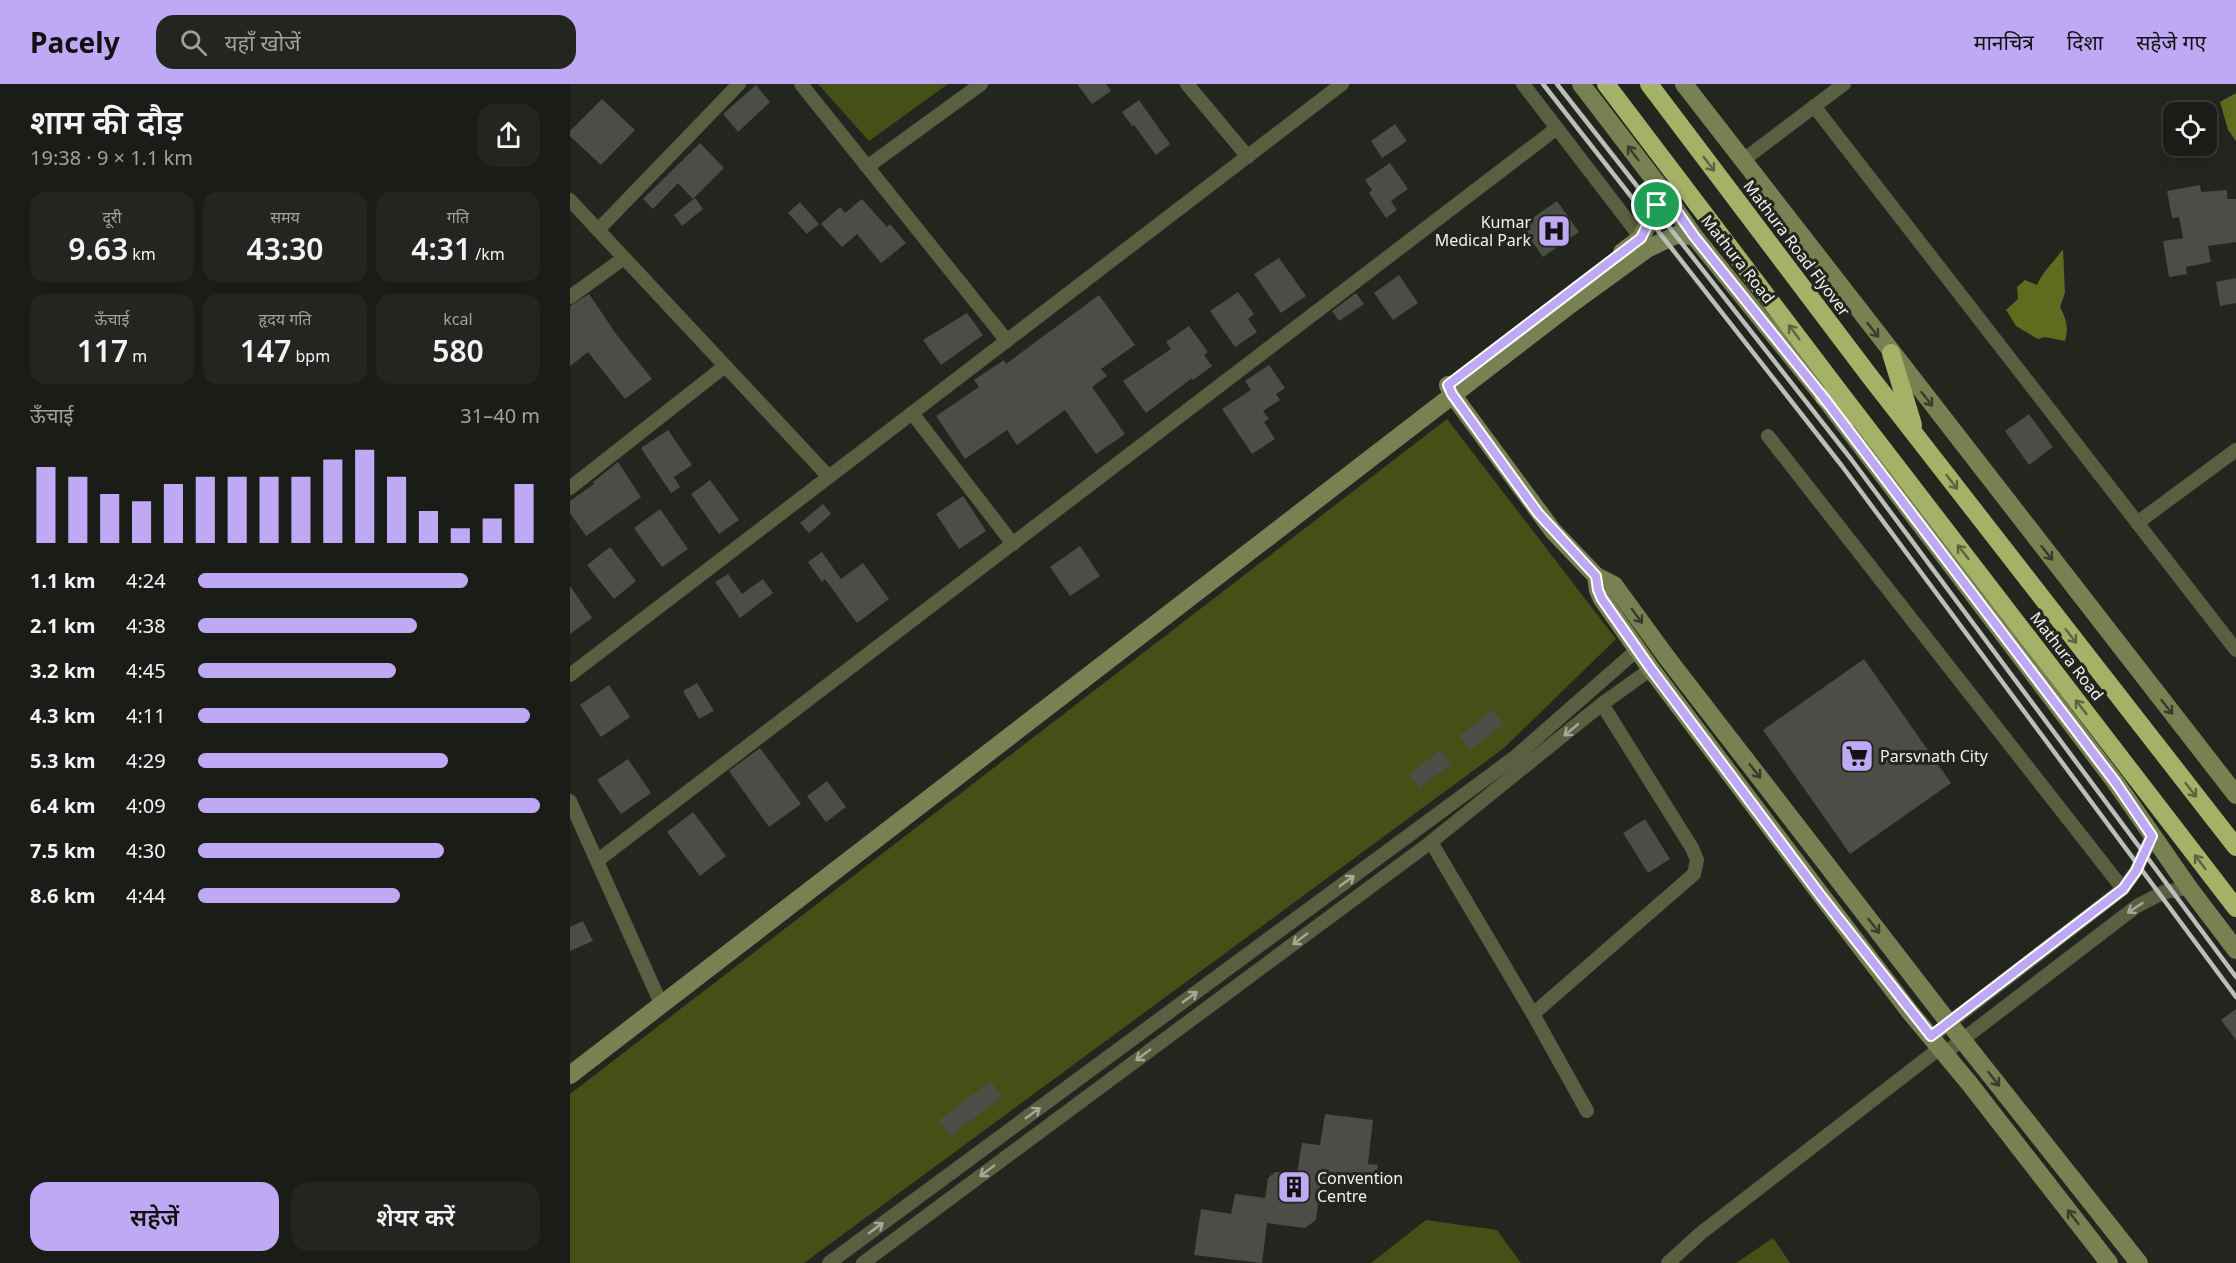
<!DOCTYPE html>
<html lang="hi">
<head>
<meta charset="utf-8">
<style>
	body { margin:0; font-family:"Noto Sans","Noto Sans Devanagari",sans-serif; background:#232520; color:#f1f3f6; height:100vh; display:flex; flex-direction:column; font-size:22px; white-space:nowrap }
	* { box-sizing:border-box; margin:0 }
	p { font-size:20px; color:#9fa1a1 }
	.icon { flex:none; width:33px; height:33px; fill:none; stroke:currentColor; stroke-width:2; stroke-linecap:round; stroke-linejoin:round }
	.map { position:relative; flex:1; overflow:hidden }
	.drawer { display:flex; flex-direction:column; background:#1a1c17; width:570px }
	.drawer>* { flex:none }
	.controls { position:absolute; left:1593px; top:18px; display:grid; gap:12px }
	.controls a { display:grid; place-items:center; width:54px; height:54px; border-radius:12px; background:#1a1c17; box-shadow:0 3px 15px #0003,0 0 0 2px #383a36; font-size:30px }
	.pin { position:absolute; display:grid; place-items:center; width:51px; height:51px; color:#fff; margin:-26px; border:3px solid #fff; border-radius:50%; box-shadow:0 2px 6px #0007 }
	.round { display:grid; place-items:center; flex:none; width:63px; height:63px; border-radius:18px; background:#232520 }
	.overview { display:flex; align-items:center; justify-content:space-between; height:102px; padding:0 30px }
	h1 { font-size:33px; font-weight:600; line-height:45px }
	.figures { display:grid; grid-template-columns:repeat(3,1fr); gap:9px; height:102px; padding:6px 30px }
	.figures div { display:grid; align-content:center; border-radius:15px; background:#232520; text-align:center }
	.figures b { font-size:30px; font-weight:600 }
	.figures small { font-size:16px; font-weight:400 }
	.figures p { font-size:16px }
	.chart { height:168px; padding:12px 30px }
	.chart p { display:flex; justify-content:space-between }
	.chart svg { width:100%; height:108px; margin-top:6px; stroke:#bfa8f4; stroke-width:6 }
	.action { display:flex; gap:12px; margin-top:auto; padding:12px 30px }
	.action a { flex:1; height:69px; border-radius:18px; background:#bfa8f4; color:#111; font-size:24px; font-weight:600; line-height:69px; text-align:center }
	.action a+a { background:#232520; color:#f1f3f6 }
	ul { padding:0 30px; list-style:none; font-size:20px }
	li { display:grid; grid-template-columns:96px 72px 1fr; align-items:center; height:45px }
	li i { height:15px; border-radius:8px; background:#bfa8f4 }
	header { display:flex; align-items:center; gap:36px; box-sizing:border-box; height:84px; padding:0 30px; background:#bfa8f4; color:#111 }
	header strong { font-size:28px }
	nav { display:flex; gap:33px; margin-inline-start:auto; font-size:21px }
	.search { width:420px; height:54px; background:#232520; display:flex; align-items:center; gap:15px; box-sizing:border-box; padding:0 21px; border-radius:18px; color:#9fa1a1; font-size:22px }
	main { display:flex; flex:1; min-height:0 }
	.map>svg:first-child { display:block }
</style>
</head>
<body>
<header>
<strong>Pacely</strong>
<div class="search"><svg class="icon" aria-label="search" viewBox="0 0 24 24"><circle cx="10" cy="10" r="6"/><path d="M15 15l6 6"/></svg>यहाँ खोजें</div>
<nav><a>मानचित्र</a><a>दिशा</a><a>सहेजे गए</a></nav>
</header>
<main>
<section class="drawer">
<div class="overview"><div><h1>शाम की दौड़</h1><p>19:38 · 9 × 1.1 km</p></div><a class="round"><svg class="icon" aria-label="share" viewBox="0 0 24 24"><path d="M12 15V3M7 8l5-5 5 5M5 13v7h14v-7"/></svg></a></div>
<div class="figures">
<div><p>दूरी</p><b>9.63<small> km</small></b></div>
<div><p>समय</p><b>43:30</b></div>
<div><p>गति</p><b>4:31<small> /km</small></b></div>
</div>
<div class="figures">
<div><p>ऊँचाई</p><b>117<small> m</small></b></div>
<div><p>हृदय गति</p><b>147<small> bpm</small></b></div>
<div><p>kcal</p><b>580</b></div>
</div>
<div class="chart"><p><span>ऊँचाई</span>31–40 m</p>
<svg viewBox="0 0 160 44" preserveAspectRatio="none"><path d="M5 44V13M15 44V17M25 44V24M35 44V27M45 44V20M55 44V17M65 44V17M75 44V17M85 44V17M95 44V10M105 44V6M115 44V17M125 44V31M135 44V38M145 44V34M155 44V20"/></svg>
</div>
<ul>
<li><b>1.1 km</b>4:24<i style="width:79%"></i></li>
<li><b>2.1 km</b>4:38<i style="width:64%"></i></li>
<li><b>3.2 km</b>4:45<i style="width:58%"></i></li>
<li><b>4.3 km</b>4:11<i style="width:97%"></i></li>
<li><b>5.3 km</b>4:29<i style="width:73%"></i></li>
<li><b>6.4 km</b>4:09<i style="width:100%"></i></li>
<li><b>7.5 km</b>4:30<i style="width:72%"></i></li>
<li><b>8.6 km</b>4:44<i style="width:59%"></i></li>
</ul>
<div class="action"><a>सहेजें</a><a>शेयर करें</a></div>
</section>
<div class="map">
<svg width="1666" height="1179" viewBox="0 0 1666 1179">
	<rect width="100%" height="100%" fill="#23251f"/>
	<g fill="#464f16">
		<polygon points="248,0 378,0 299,57"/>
		<polygon points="877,335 1046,555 934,664 234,1179 0,1179 0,1010"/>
		<polygon points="856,1136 927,1146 951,1179 801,1179"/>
		<polygon points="1203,1154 1220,1179 1166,1179"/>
	</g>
	<g fill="#5f6b1f">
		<polygon points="1666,9 1666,57 1658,46 1650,18"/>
		<path d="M1493,165L1495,209L1490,223C1496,234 1499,244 1495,257L1475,253L1468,255L1446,242L1436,226L1448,215L1447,203L1455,196L1467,201C1473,187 1484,178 1493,165Z"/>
	</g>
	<g fill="#4b4d46">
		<polygon points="507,0 536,0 541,7 522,20"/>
		<polygon points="186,1 200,18 168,48 153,30"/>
		<polygon points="32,15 65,46 31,81 0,52 0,47"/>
		<polygon points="569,16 600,60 586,71 564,41 562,42 552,28"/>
		<polygon points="825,40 837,57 812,74 801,57"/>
		<polygon points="130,59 154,84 123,115 108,99 83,125 73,115"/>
		<polygon points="820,79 838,105 821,117 827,126 816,134 799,109 802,106 795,96"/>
		<polygon points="1630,101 1631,108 1657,106 1657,115 1666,115 1666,158 1638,162 1641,178 1616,183 1617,190 1599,193 1593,157 1613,154 1609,133 1602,134 1597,107"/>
		<polygon points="125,114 133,125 112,142 104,131"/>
		<polygon points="292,115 317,143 320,140 336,159 311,179 287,150 272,163 251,140 270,123 275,129"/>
		<polygon points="987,117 1009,148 973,173 951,142"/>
		<polygon points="230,118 249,140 237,150 218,129"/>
		<polygon points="709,174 736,212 711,229 684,190"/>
		<polygon points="829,191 848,219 823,236 804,209"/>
		<polygon points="1666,194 1666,219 1650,222 1646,198"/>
		<polygon points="668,208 684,230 678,235 687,248 665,263 640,227"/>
		<polygon points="786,209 794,220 769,237 762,227"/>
		<polygon points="19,210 46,250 82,295 55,315 18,268 0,282 0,222"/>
		<polygon points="529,211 565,261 531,285 537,292 522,303 555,350 526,370 495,326 447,361 437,346 395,375 366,332 409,303 404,296 434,276 436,280"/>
		<polygon points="397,229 413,251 371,281 353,256"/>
		<polygon points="619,242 638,268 634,271 642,282 623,296 622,294 576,329 553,297 601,265 596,258"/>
		<polygon points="699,281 715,304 706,310 710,316 693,327 699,335 694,338 705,355 682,370 652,325 681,306 675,297"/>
		<polygon points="1459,330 1483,363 1459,381 1435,347"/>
		<polygon points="98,346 122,381 104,393 110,403 101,409 71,364"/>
		<polygon points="48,378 71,413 16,452 0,429 0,417 24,400 23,398"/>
		<polygon points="140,396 169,436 149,450 121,410"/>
		<polygon points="393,412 416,447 389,465 366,430"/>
		<polygon points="253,420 261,430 239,449 230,439"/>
		<polygon points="90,425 118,465 92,483 64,444"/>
		<polygon points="510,462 530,492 500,512 480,483"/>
		<polygon points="40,463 66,497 44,515 17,481"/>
		<polygon points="252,468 271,495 293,479 319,515 287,539 255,495 252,498 238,478"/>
		<polygon points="158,490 172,510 193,495 203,509 170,534 145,498"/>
		<polygon points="0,502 22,534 0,550"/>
		<polygon points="1294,575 1381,699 1280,770 1193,646"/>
		<polygon points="127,599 144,627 129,635 113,607"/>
		<polygon points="39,601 60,633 31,653 10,621"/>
		<polygon points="923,626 934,640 900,666 889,652"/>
		<polygon points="190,664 231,720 199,743 159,687"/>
		<polygon points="871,666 881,680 850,704 839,690"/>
		<polygon points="58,675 81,709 51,730 27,696"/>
		<polygon points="257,697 276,723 256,738 237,712"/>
		<polygon points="123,728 156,772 130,792 97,748"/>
		<polygon points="1075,735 1100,775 1078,789 1053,749"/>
		<polygon points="13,837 23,857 0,867 0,843"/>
		<polygon points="1666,925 1666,956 1651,936"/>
		<polygon points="421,997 432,1013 380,1052 369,1036"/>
		<polygon points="755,1030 803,1036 798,1080 808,1081 805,1100 795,1098 794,1101 751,1096 746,1136 735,1144 697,1139 692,1179 624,1171 631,1125 661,1130 665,1110 695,1114 698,1094 705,1088 727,1089 732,1059 750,1061"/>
	</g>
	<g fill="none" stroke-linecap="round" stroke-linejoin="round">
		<g stroke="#596042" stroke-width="14">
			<polyline points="231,0 437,257"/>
			<polyline points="617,0 678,73"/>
			<polyline points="953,0 1071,154"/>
			<polyline points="1244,22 1666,566"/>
			<polyline points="1172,77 1274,0"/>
			<polyline points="297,83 411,0"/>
			<polyline points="0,116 259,393"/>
			<polyline points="28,146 169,0"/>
			<polyline points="0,213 54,174"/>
			<polyline points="342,329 443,460"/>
			<polyline points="1198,352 1553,805"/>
			<polyline points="0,404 155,282"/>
			<polyline points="1567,439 1666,366"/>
			<polyline points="0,591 772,0"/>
			<polyline points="0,717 92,922"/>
			<polyline points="861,758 963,930 1017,1027"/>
			<polyline points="27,777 987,44"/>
			<polyline points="963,930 1124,790 1127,776 1122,764 1032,620"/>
			<polyline points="1361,953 1553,805 1566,787 1582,752"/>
			<polyline points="1375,969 1567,822 1594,808 1619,804"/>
			<polyline points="259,1179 945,673 1067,566"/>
			<polyline points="293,1179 861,758 1032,620 1081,585"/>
			<polyline points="1098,1179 1131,1149 1370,964"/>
		</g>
		<g stroke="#788152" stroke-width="18">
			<polyline points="1011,0 1089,102 1124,152 1254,313 1546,699 1619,804 1666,866"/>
			<polyline points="1114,0 1666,711"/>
			<polyline points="1052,168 1071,154 1087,121 1089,102"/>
			<polyline points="878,301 882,310 983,447 1026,492 1044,501 1098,575 1379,939 1569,1179"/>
			<polyline points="1026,492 1028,506 1032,515 1081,585 1251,811 1340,928 1399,999 1539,1179"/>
			<polyline points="0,991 997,223 1077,165 1106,151 1124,152"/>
		</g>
		<g stroke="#a4b267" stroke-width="18">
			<polyline points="1036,0 1274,314 1666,824"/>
			<polyline points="1079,0 1298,290 1666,763"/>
			<polyline points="1321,269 1343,341"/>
			<polyline points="1254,313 1281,333"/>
		</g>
		<g stroke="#bcbeb9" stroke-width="4.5">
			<polyline points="973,0 1272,382 1666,913"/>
			<polyline points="987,0 1281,375 1666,893"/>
		</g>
	</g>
	<defs><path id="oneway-shaft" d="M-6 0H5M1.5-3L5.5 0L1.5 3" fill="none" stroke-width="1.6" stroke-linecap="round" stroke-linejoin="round" transform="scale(1.5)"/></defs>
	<g stroke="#383c2c">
		<use href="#oneway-shaft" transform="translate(1063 69) rotate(-127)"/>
		<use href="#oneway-shaft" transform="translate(1303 246) rotate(52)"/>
		<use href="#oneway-shaft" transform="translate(1357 315) rotate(52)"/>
		<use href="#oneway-shaft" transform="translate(1477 469) rotate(52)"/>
		<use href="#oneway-shaft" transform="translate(1067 532) rotate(54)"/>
		<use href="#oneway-shaft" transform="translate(1597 623) rotate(52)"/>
		<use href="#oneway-shaft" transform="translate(1185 687) rotate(52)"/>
		<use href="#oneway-shaft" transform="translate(1304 842) rotate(52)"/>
		<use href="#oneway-shaft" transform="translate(1424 995) rotate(52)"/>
		<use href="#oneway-shaft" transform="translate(1503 1133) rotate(-128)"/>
	</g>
	<g stroke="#5d643f">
		<use href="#oneway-shaft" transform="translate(1139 80) rotate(53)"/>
		<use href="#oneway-shaft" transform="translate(1224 248) rotate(-127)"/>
		<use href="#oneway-shaft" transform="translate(1382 398) rotate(52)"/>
		<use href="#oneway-shaft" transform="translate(1393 468) rotate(-128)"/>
		<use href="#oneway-shaft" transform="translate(1501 552) rotate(52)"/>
		<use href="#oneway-shaft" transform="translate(1511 623) rotate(-128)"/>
		<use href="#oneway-shaft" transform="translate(1621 706) rotate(52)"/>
		<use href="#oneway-shaft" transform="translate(1630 778) rotate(-128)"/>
	</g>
	<g stroke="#a4a998">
		<use href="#oneway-shaft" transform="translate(1001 646) rotate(140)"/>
		<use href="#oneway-shaft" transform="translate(777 797) rotate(-36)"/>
		<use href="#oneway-shaft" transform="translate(1565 824) rotate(147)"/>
		<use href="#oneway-shaft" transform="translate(730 855) rotate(143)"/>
		<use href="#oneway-shaft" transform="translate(620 913) rotate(-36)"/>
		<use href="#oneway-shaft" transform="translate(573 971) rotate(143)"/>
		<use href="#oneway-shaft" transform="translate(463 1029) rotate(-36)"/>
		<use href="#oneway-shaft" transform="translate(417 1087) rotate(143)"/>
		<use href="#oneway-shaft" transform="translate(306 1144) rotate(-36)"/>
	</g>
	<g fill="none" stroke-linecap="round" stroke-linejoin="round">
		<defs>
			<polygon id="route" points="1089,102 1124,152 1254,314 1546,699 1582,752 1566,787 1553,805 1361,952 1251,812 1081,585 1032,515 1028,506 1026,492 968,429 882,310 878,301 1071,154 1087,121"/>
		</defs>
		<use href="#route" stroke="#fff" stroke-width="12"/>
		<use href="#route" stroke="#bfa8f4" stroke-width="8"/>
	</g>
	<defs>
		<symbol id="hospital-square" viewBox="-11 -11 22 22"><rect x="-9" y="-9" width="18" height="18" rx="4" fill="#bfa8f4" stroke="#23251f"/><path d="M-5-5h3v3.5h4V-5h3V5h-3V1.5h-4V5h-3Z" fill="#111"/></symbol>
		<symbol id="supermarket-square" viewBox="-11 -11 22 22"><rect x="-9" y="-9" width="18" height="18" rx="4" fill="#bfa8f4" stroke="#23251f"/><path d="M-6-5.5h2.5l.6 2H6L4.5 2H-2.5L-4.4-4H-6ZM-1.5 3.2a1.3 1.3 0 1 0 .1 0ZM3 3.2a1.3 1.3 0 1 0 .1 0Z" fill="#111"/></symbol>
		<symbol id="building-square" viewBox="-11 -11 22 22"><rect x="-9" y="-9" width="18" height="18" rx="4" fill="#bfa8f4" stroke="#23251f"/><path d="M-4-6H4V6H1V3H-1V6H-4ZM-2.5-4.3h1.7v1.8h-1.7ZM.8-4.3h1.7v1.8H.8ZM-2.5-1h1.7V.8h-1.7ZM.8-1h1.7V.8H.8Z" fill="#111"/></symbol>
	</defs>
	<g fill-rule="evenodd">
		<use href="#hospital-square" x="965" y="128" width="38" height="38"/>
		<use href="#supermarket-square" x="1268" y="653" width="38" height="38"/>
		<use href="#building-square" x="705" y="1084" width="38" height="38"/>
	</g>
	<g text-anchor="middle" stroke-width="6" stroke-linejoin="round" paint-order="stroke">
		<g font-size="16" fill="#f0f2ed" stroke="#23251f" text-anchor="start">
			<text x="961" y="144" text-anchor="end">Kumar<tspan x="961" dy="18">Medical Park</tspan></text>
			<text x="1310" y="678">Parsvnath City</text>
			<text x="747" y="1100">Convention<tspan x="747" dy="18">Centre</tspan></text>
		</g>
		<g font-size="16" fill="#f0f2ed" stroke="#23251f">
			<text transform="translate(1227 164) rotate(53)" y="6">Mathura Road Flyover</text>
			<text transform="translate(1168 175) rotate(52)" y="6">Mathura Road</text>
			<text transform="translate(1497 572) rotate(52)" y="6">Mathura Road</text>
		</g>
	</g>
</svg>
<div class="controls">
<a><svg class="icon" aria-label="locate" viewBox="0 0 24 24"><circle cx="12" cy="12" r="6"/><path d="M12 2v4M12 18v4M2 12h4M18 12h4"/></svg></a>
</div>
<div class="pin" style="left:1087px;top:121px;background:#1e9e55"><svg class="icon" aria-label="arrive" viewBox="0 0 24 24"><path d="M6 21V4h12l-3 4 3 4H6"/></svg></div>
</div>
</main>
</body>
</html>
